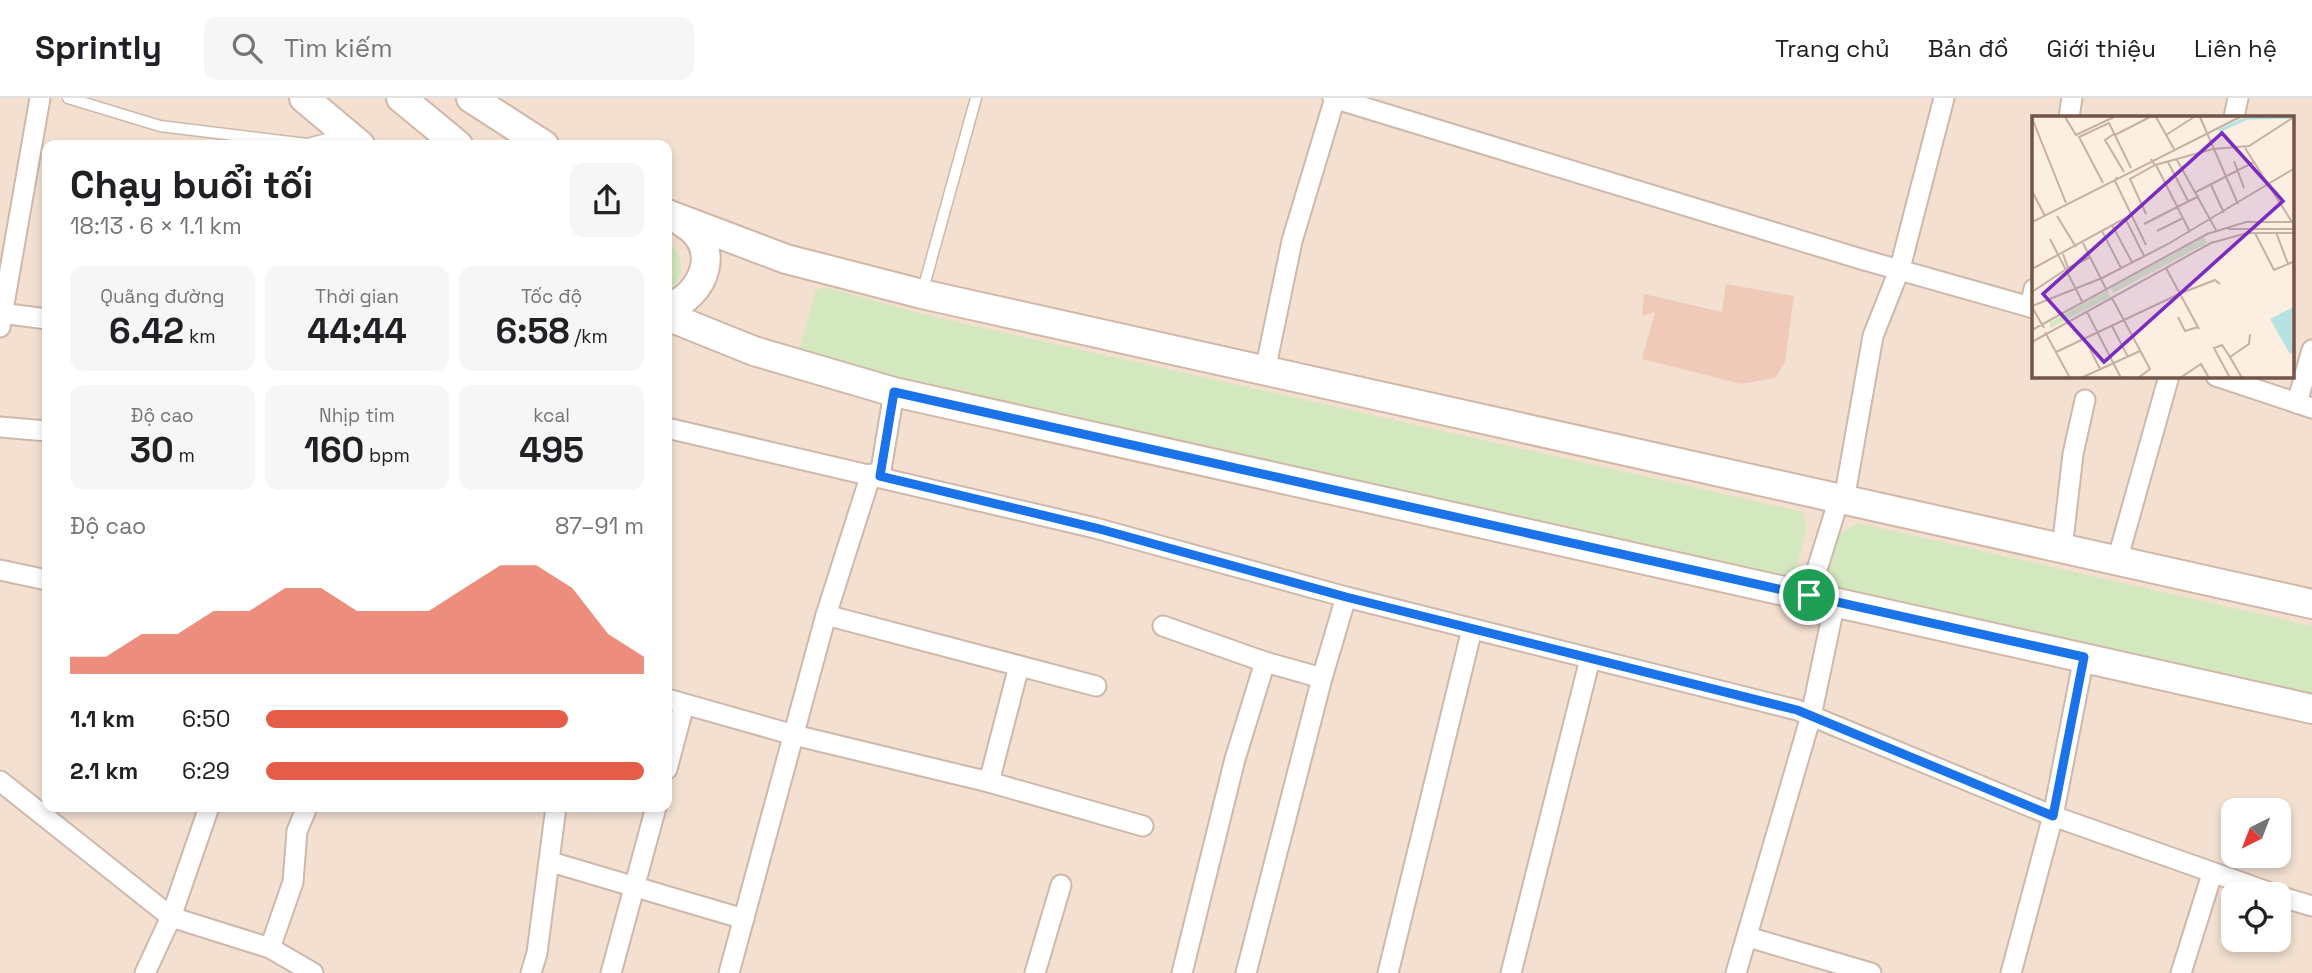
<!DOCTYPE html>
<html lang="vi">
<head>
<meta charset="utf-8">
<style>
	body { margin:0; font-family:"Space Grotesk",sans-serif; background:#f6f6f6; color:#202124; height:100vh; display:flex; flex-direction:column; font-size:26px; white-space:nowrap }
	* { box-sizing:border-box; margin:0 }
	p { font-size:23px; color:#757577 }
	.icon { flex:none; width:38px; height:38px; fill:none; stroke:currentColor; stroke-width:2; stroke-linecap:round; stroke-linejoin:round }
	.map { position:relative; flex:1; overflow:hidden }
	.sheet { position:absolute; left:42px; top:42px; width:630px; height:672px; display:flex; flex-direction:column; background:#fff; border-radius:14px; box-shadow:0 4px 10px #0003 }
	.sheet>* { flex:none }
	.needle { width:46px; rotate:222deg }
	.tools { position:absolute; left:2221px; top:700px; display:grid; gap:14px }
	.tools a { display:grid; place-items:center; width:70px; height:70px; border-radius:14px; background:#fff; box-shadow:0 4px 10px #0003; font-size:35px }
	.pin { position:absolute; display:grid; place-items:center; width:60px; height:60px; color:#fff; margin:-30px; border:4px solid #fff; border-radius:50%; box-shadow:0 2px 7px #0007 }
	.round { display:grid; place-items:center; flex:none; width:74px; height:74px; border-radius:14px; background:#f6f6f6 }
	.head { display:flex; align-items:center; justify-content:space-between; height:119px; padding:0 28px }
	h1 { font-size:38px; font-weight:700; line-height:52px }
	.figures { display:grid; grid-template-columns:repeat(3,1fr); gap:10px; height:119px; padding:7px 28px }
	.figures div { display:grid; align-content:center; border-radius:14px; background:#f6f6f6; text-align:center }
	.figures b { font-size:35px; font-weight:700 }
	.figures small { font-size:19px; font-weight:400 }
	.figures p { font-size:19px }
	.chart { height:196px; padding:14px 28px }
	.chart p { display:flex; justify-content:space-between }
	.chart svg { width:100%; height:126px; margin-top:7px; fill:#e45d48; opacity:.7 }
	ul { padding:0 28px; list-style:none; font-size:23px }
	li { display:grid; grid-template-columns:112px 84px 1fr; align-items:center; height:52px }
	li i { height:18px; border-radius:9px; background:#e45d48 }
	header { display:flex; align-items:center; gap:42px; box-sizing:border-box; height:98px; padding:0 35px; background:#fff; border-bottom:2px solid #e0e0e0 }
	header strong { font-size:33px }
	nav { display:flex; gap:38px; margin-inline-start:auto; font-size:24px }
	.search { width:490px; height:63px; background:#f6f6f6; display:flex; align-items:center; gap:18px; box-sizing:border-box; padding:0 24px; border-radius:14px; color:#757577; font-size:26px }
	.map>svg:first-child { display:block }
</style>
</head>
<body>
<header>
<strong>Sprintly</strong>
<div class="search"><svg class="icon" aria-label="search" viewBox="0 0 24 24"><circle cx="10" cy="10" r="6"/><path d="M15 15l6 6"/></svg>Tìm kiếm</div>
<nav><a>Trang chủ</a><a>Bản đồ</a><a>Giới thiệu</a><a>Liên hệ</a></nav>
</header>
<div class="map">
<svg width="2312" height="875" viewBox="0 0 2312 875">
	<rect width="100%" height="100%" fill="#fcefe1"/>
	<path fill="#f3e0d0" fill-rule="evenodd" d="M0,0H2312V875H0ZM2034,19H2293V278H2034ZM47,47H667V709H47ZM2233,712H2278V758H2233ZM2233,796H2278V842H2233Z"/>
	<g fill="#d4e8c0">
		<path d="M667,143C685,157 687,180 667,193Z"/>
		<polygon points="825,189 926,217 1803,414 1807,430 1792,487 803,259 799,252 816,192"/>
		<polygon points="1858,425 2312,528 2312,606 1832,497 1824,482 1837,437"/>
	</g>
	<polygon fill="#f0cab9" points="1726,186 1794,198 1785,264 1775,280 1741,286 1642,261 1655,214 1642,218 1644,196 1722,214"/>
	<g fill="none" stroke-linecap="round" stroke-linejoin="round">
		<defs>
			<g id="lane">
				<polyline points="68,0 160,28 307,46 341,37"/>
				<polyline points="922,195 976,0"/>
			</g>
			<g id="street">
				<polyline points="1333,0 1864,162 2034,210"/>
				<polyline points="2069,19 2072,0"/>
				<polyline points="2234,19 2238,0"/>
				<polyline points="2030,209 2034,191"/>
				<polyline points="0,215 47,221"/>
				<polyline points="0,229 40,0"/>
				<polyline points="1265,273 1292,143 1335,0"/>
				<polyline points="2216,278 2312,310"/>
				<polyline points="2297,305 2312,252"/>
				<polyline points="0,329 47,333"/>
				<polyline points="667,330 1095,430 1346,499 1797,612 2053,718 2274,796"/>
				<polyline points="880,378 894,294"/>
				<polyline points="1844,402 1873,238 1900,170 1944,0"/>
				<polyline points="2062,451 2073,356 2085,302"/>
				<polyline points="2117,463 2169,278"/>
				<polyline points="0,472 47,482"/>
				<polyline points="1809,497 1839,401"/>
				<polyline points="826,517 1096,588"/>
				<polyline points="1163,528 1265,564 1322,580"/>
				<polyline points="667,601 794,637 989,684 1143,728"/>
				<polyline points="667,671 684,607"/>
				<polyline points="0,683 171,819 270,850 313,875"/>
				<polyline points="989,684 1019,568"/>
				<polyline points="551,764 744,821"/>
				<polyline points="2278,798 2312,808"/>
				<polyline points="1748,839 1871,875"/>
				<polyline points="270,850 293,784 297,733 307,709"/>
				<polyline points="145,875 171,819 209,709"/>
				<polyline points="531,875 537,855 556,709"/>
				<polyline points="611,875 656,709"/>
				<polyline points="729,875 826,517 871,376"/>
				<polyline points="1035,875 1061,787"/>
				<polyline points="1182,875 1235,661 1265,564"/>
				<polyline points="1246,875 1322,580 1346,499"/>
				<polyline points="1388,875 1472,531"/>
				<polyline points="1511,875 1590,561"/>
				<polyline points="1736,875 1811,618 1835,504"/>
				<polyline points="2011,875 2053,718 2084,559"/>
				<polyline points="2181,875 2212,776"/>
			</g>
			<g id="secondary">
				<polyline points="304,0 360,47"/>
				<polyline points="401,0 458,47"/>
				<polyline points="471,0 544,47"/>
				<polyline points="667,116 786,161 922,196 2312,506"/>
				<path d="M667,210C706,197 723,147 682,124"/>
				<polyline points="667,218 754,253 894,294 2312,611"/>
			</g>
		</defs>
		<use href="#lane" stroke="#ceb8ab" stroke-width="13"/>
		<use href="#street" stroke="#ceb8ab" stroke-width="23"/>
		<use href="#secondary" stroke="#d1b7a8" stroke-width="32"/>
		<use href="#lane" stroke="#fff" stroke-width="10"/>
		<use href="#street" stroke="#fff" stroke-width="19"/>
		<use href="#secondary" stroke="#fff" stroke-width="28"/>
	</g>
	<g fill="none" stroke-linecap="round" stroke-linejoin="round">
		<defs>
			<polygon id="route" points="894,294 2084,559 2053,718 1797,612 1346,499 1096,430 880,378"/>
		</defs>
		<use href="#route" stroke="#fff" stroke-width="14"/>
		<use href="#route" stroke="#1a73e8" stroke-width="9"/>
	</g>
	<g transform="translate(2032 18)">
		<rect width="262" height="262" fill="#fcefe1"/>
		<path d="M172,121L175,127L81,177L79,172ZM76,174L78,181L19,212L17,207Z" fill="#d4e8c0"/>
		<path d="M261,191L262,236L258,238L238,203Z" fill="#b6e2e4"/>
		<path fill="none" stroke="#b6e2e4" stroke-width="3.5" d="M187,15L215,2L260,1"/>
		<path fill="none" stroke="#c5b1a4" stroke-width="2" d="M33,1L44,19L82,1M124,1L142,33M168,1L206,88M0,2L34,87M82,18L73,24L92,56M83,19L118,1M134,19L162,1M213,32L260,106M119,43L123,49L181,33L217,30L262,1M145,44L184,114M202,45L212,72M136,46L156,85M124,49L158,116M85,61L83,65L114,129M71,67L47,21L77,7L99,52M179,69L192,97M0,75L13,100M164,76L222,46M114,98L98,63L123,49M25,100L44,131M93,102L112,140M0,106L208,1M112,108L167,80M80,109L100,146M196,113H263M70,115L89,152M125,115L151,102M244,116L256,148M223,117L242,154L263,145M18,123L51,187M51,127L74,173M36,152L58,141M134,152L167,213M0,153L99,99M0,176L36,152L31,138M80,182L118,253L106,262M0,190L70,162L136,128L263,52M0,191L12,212M55,196L89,262M146,201L153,215L166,211M80,210L96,241M0,214L175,118L214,106H263M13,216L38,262M52,221L68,253M0,226L179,127L215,117H263M24,236L147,178L183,164L188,168M198,241L190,229L182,232L198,262M49,262L108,235M148,262L169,248L177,262M210,262L198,241L217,228L218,218"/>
		<path fill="#7b2cbf" fill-opacity="0.15" stroke="#7b2cbf" stroke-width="3.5" d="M190,17L251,85L72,246L11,178Z"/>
		<rect width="262" height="262" fill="none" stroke="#725449" stroke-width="3.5"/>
	</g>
</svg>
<div class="tools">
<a><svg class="needle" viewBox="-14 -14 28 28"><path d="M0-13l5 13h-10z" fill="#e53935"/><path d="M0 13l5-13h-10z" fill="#757577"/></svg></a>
<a><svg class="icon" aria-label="locate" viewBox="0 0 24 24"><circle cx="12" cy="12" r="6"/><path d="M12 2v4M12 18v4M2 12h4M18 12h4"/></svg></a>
</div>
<div class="pin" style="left:1809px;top:497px;background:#1e9e55"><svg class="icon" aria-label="arrive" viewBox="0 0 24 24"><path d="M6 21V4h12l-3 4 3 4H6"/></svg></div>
<section class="sheet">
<div class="head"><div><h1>Chạy buổi tối</h1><p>18:13 · 6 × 1.1 km</p></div><a class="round"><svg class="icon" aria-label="share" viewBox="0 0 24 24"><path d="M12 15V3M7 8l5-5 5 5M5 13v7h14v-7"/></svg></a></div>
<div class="figures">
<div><p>Quãng đường</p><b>6.42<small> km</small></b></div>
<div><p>Thời gian</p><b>44:44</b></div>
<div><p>Tốc độ</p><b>6:58<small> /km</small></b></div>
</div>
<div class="figures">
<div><p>Độ cao</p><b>30<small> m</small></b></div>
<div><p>Nhịp tim</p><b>160<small> bpm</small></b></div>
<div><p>kcal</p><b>495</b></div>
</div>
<div class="chart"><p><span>Độ cao</span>87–91 m</p>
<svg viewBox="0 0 160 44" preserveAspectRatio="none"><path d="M0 44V38L10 38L20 30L30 30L40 22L50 22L60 14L70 14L80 22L90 22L100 22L110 14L120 6L130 6L140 14L150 30L160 38V44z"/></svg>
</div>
<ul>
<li><b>1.1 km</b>6:50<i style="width:80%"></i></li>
<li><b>2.1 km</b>6:29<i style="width:100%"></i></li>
</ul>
</section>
</div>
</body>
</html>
